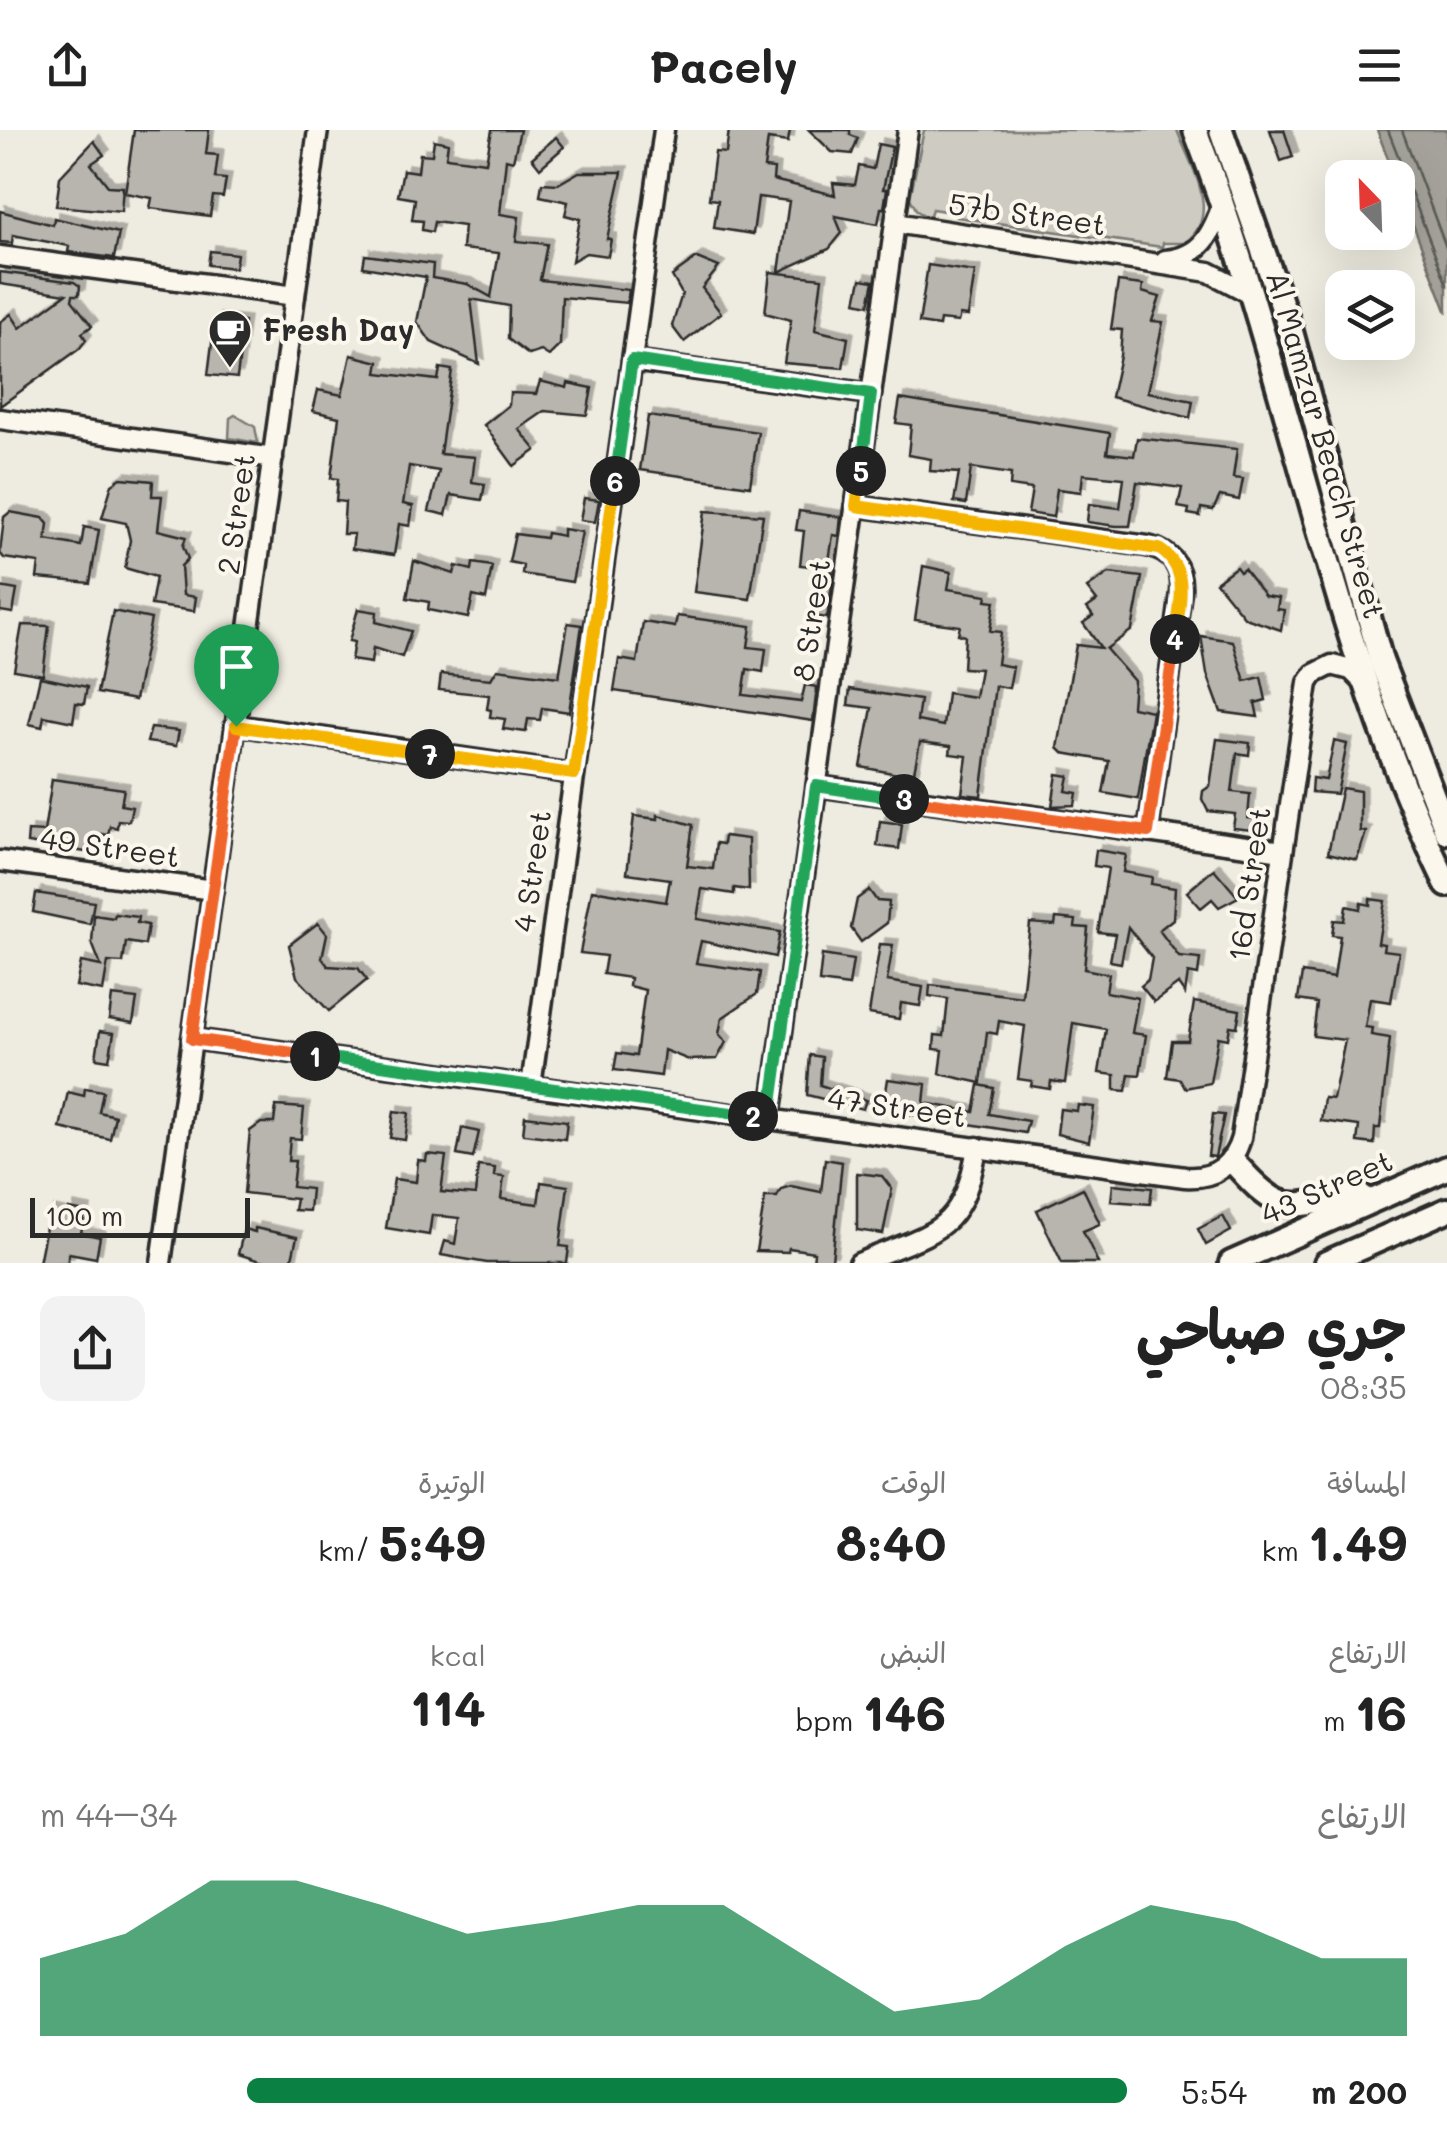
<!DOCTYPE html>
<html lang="ar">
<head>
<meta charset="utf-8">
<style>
	body { margin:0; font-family:Mali,"Playpen Sans Arabic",sans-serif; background:#f2f2f2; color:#222; direction:rtl; height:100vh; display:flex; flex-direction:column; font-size:38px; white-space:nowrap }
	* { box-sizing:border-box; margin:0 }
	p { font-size:32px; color:#767676 }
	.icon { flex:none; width:55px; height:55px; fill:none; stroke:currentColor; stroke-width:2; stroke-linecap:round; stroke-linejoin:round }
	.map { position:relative; height:1133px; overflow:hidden; direction:ltr }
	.sheet { display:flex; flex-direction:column; background:#fff; flex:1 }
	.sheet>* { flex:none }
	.needle { width:65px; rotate:337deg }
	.fabs { position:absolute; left:1325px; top:30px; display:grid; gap:20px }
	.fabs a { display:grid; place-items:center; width:90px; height:90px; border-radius:20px; background:#fff; box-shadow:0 10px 40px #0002; font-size:50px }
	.scale { position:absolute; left:30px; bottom:25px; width:220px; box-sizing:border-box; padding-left:10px; border:5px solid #2b2b2b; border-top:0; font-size:28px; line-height:35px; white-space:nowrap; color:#2b2b2b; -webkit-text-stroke:8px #fbf7ec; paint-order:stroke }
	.pin { position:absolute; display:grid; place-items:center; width:85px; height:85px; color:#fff; margin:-102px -42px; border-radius:50% 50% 50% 0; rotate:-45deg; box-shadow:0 0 10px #0007 }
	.pin .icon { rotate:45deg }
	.km { position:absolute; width:50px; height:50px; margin:-25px; border-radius:50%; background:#222; color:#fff; font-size:28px; line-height:50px; text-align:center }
	.round { display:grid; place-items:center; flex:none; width:105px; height:105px; border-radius:20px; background:#f2f2f2 }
	.overview { display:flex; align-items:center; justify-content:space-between; height:170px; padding:0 40px }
	h1 { font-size:55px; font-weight:700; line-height:75px }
	.metrics { display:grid; grid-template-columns:repeat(3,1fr); gap:15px; height:170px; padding:10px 40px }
	.metrics div { display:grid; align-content:center }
	.metrics b { font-size:50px; font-weight:700 }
	.metrics small { font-size:28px; font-weight:400 }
	.metrics p { font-size:28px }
	.chart { height:280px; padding:20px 40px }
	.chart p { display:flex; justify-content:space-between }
	.chart svg { width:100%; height:180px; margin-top:10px; fill:#0b8043; opacity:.7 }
	ul { padding:0 40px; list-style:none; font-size:32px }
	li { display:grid; grid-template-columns:160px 120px 1fr; align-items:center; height:75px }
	li i { height:25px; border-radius:12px; background:#0b8043 }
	header { display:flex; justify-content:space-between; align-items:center; height:130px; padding:0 40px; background:#fff; font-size:45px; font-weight:700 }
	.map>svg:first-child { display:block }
</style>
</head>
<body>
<header><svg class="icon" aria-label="menu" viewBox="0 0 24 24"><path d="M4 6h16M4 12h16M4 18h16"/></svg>Pacely<svg class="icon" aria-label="share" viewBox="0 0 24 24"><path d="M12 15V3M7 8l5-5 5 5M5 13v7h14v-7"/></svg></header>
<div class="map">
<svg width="1447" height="1133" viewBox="0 0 1447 1133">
	<defs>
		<filter id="shadow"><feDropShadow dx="5.5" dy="-5.5" stdDeviation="0" flood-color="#0004"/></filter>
	</defs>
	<rect width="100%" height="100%" fill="#eeebe0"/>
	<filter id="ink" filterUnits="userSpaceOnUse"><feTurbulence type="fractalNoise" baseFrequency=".01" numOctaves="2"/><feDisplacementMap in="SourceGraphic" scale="20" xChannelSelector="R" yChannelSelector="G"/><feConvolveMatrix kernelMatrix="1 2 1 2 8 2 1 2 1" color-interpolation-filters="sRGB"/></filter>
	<g filter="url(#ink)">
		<g fill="#cecbc2" stroke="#7c7b76" stroke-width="2.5">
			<path d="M924,0H1177C1190,35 1224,86 1184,113H1163L1162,117L956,87L957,83L932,79L929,88L917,81L910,68Z"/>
			<polygon points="235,285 255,297 258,313 229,308 230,288"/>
		</g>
		<polygon fill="#a4a29a" stroke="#74726e" stroke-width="2.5" points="1377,0 1447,0 1447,183"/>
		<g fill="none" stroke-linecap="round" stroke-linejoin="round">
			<g stroke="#5b5b57" stroke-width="2.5">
				<polyline points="1388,0 1404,41 1404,53 1411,62 1447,155"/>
				<polyline points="1402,0 1447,120"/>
			</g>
		</g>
		<g fill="#b8b5ae" stroke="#2b2b2b" stroke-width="2.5" filter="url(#shadow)">
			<polygon points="134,0 209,0 206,24 218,25 215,48 226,49 223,67 213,66 210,86 150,78 152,68 125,63"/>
			<polygon points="492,0 520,0 513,31 506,29 500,84 519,87 516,111 547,114 540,150 629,160 627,173 562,167 560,215 549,226 541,221 529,225 508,209 509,176 471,169 479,234 431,212 417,192 426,147 363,137 365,125 433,134 432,148 467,154 491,167 499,123 462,119 464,96 434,92 432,102 422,100 423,91 412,90 415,69 398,66 403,40 418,42 420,24 432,25 434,10 448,13 446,27 486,32"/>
			<polygon points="729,0 790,0 788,12 768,9 764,38 774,39 773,50 835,65 833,53 855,55 859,36 873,39 878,14 892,17 883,59 887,59 884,78 881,78 878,94 835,86 842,103 829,119 779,142 789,71 758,67 753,104 714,98 718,70 709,69 715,22 726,23"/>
			<polygon points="809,0 850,0 850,5 858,8 852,24 832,22"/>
			<polygon points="1270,0 1284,0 1293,27 1281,31"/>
			<polygon points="556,7 564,17 540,38 532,28"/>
			<polygon points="94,11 104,25 91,34 108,56 123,57 121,82 56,76 60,47"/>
			<polygon points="579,42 622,42 607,109 611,109 608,126 586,123 572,131 580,89 565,85 568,72 540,66 542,53 558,54"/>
			<polygon points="0,81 53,95 54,88 119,103 114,128 68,122 69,116 13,105 12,113 0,112"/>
			<polygon points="210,121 237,124 235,138 208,135"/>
			<polygon points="697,128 719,137 702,158 721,183 684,212 672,196 682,164 672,146"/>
			<polygon points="928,135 975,142 968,186 960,185 958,192 940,190 939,196 919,193"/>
			<polygon points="0,142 74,152 80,156 79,165 73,165 72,170 92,196 82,203 86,210 79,219 0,276 0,192 11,184 20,198 66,164 0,154"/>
			<polygon points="770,142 822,148 815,200 848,208 843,238 784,233 791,190 765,183"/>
			<polygon points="861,149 874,151 869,175 856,172"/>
			<polygon points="1118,152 1143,155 1142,162 1160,167 1152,191 1163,192 1148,262 1193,271 1190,288 1111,267 1120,226 1122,200 1111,199"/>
			<polygon points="215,189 244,192 237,248 208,245"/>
			<polygon points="351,225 379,232 377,243 438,250 440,238 452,240 440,324 475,327 472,352 485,354 482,370 451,365 446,385 429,381 439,341 409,336 403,374 413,376 410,396 399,394 394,425 352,419 354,404 343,404 345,372 336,371 338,349 331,348 339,287 313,281 318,260 342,265"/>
			<polygon points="540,251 567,258 568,253 592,258 587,285 545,281 519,299 536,320 514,336 484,295 509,275 510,263 536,264"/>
			<polygon points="900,269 1110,303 1107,323 1134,326 1137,308 1237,319 1233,348 1243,349 1239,370 1220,366 1213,380 1201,378 1200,386 1188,384 1189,379 1178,377 1182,358 1137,352 1130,396 1116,396 1087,392 1089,374 1120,378 1124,348 1083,344 1081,362 1057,359 1053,387 1028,383 1032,359 1010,356 1011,344 971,338 966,374 954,372 959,343 930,341 931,329 908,325 911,295 896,293"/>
			<polygon points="648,286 758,302 750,356 640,340"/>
			<polygon points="121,348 153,351 152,366 162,366 158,400 186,407 183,416 188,429 181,436 183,465 196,467 194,481 151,475 156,447 125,438 130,410 126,393 102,388 112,354"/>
			<polygon points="584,368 599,370 595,392 580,390"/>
			<polygon points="705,381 763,385 750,469 694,462"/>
			<polygon points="799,381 841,387 839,406 833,405 828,438 800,435 804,401 796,400"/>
			<polygon points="10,382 43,388 48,394 46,410 81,416 84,397 99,400 90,453 37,448 39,433 4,428 0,423 4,387"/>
			<polygon points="563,399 582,402 572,452 522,444 523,435 509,432 515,404 546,408 547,403 563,406"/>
			<polygon points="414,431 454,444 456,436 472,440 473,433 492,436 486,469 473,466 468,488 428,480 429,472 407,468"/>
			<polygon points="923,436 951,442 948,459 987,465 986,470 995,471 990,501 1001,502 997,534 1013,537 1009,558 995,556 981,666 962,664 967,626 950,624 951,616 920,612 913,647 861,637 872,578 848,575 850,559 920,570 917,591 943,596 947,563 975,567 980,539 963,538 965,506 958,504 960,496 915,490"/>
			<polygon points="1236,437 1240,442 1244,439 1265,466 1279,468 1277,479 1284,480 1281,500 1245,488 1216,452"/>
			<polygon points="824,440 834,442 827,488 814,486"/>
			<polygon points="1109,443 1142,447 1132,500 1106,519 1134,551 1132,577 1152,581 1138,669 1103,663 1109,631 1063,623 1058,618 1076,515 1101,518 1083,493 1093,486 1087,478 1097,471 1087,458"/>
			<polygon points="0,457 17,460 13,483 0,481"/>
			<polygon points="358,479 377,482 376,492 411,501 402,527 373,518 371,533 351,530 354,512 349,511"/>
			<polygon points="113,481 151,489 135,570 97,563"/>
			<polygon points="677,486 751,496 748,517 766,519 763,542 747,539 743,565 801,572 805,555 817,557 813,591 614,561 619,529 637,532 643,492 675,497"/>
			<polygon points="568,493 582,495 569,582 542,578 540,590 528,589 526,602 503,599 505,589 490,587 491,580 487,579 489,565 439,560 441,544 491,549 497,539 559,547"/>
			<polygon points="22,495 49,496 43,545 14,540"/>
			<polygon points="1201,506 1233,511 1245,551 1261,547 1266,570 1255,573 1258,587 1221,582 1207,544"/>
			<polygon points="40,547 87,557 84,574 76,573 73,592 44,586 42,597 29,594"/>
			<polygon points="151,598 179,601 176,616 147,612"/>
			<polygon points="1217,609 1250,613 1249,625 1237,623 1232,662 1250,664 1248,688 1263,689 1252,700 1233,698 1235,684 1208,681 1202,669 1203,661 1210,656"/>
			<polygon points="1334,611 1347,614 1337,664 1311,662 1312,648 1326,650"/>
			<polygon points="1057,644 1069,646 1066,661 1077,663 1075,675 1052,676"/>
			<polygon points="52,649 124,659 121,675 132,677 129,691 118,690 117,698 110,696 108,705 101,704 99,724 27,713 28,701 44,702"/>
			<polygon points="1342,658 1360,661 1360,701 1366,702 1357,730 1328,723"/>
			<polygon points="658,685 693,695 687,736 713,739 716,713 723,714 724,706 748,709 749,760 734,758 734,764 702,759 697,789 780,802 775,827 701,811 696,833 760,842 757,864 722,888 719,904 726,912 717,929 689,930 664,920 661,946 614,940 617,923 636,926 645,860 629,856 630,848 603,844 606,826 580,823 592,760 666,772 670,749 627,743 634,686 658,689"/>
			<polygon points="880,691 902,694 899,719 877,716"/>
			<polygon points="1096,720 1126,725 1123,742 1152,747 1151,754 1175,758 1173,789 1159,800 1179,827 1200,829 1198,845 1188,843 1185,864 1178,854 1154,872 1141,856 1148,850 1152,828 1128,797 1121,833 1110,831 1115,804 1098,802 1108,738 1094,736"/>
			<polygon points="1214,739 1238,767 1219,777 1212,769 1201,778 1187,762"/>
			<polygon points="869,760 877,771 889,772 887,793 861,812 851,798 857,769"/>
			<polygon points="36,763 94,772 90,794 33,782"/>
			<polygon points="1370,769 1385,771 1378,813 1384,814 1383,820 1399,822 1391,872 1370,869 1365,897 1372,898 1371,905 1390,908 1380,998 1375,998 1374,1014 1357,1012 1359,996 1321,991 1324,968 1333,969 1345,910 1313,906 1317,873 1298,870 1302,843 1334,848 1340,806 1332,805 1334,790 1344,791 1346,776 1360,779 1361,773 1370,775"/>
			<polygon points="115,784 138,787 137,793 148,795 145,815 126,812 123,833 108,832 103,861 76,856 81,832 101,836 92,813 94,785 114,788"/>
			<polygon points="1056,788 1076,790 1075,797 1088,798 1084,839 1109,844 1106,862 1138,868 1132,903 1146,905 1140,945 1129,944 1126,961 1115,960 1115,945 1099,943 1106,899 1073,893 1065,953 1051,951 1050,959 1031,956 1032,951 1018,949 1025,896 999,891 997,904 987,902 981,953 940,944 943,920 934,919 935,905 944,906 948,869 929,866 930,855 1022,867 1030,793 1055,795"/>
			<polygon points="318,793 327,804 322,828 328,836 358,838 367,850 329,881 297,847 289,815"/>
			<polygon points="880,814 893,815 887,851 923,857 920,876 901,873 899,889 869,884"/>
			<polygon points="822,825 853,830 849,856 819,852"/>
			<polygon points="112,866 137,869 133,893 109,889"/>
			<polygon points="1194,872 1240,880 1237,897 1230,896 1228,909 1218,907 1210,953 1185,958 1180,949 1167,947 1172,911 1188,911"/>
			<polygon points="100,901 114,903 109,930 96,928"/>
			<polygon points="810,925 822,927 820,955 866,970 863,979 807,965"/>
			<polygon points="888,949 926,954 924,973 974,982 979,955 994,958 989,984 1028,991 1025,1003 883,980"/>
			<polygon points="85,958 103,961 99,982 115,986 110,1009 60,998 68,962 84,966"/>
			<polygon points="1078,975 1094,977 1089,1012 1057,1004 1060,979 1077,981"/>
			<polygon points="276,976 304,978 301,1009 290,1008 288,1031 295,1031 292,1057 311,1059 309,1081 294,1080 296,1069 244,1063 250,1001 261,993 274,993"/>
			<polygon points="394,981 409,983 405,1010 390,1008"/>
			<polygon points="1213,984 1224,985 1215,1027 1208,1026"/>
			<polygon points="525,986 567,991 565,1009 523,1004"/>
			<polygon points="462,998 479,1002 473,1028 457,1025"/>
			<polygon points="427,1024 446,1026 441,1062 475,1065 478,1036 495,1038 494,1046 504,1047 501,1069 538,1074 541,1052 568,1056 560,1116 569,1117 567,1133 487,1133 441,1125 445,1111 455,1114 459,1088 432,1085 429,1105 386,1098 394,1049 416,1052 418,1030 426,1031"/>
			<polygon points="825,1029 842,1032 832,1131 813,1133 814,1122 789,1118 788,1122 756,1121 765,1067 777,1067 781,1059 791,1056 821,1062"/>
			<polygon points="857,1043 882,1046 892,1059 883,1104 857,1100"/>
			<polygon points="1113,1054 1152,1058 1150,1074 1111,1071"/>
			<polygon points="1083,1058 1100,1094 1083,1101 1098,1133 1062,1133 1037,1080"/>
			<polygon points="69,1079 85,1082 81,1103 100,1107 96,1128 69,1123 68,1133 39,1133 49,1082 68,1086"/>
			<polygon points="1223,1086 1231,1101 1206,1115 1198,1099"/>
			<polygon points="255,1098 297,1107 291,1133 266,1133 238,1124 244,1099 255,1102"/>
		</g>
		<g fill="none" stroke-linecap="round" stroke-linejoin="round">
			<defs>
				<g id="minor">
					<polyline points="895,93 1209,142 1253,165"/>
					<polyline points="0,126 295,166"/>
					<path d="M1165,130C1202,127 1211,104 1223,73"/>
					<polyline points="632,231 871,264"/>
					<polyline points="0,289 273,328"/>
					<path d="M856,376L1147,416C1172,422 1183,437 1181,462L1148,702"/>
					<polyline points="235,595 574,644"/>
					<polyline points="817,656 1283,721"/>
					<polyline points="0,731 213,760"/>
					<path d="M192,909L1185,1047C1214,1049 1233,1036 1241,1008L1308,553L1314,544L1332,535L1351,540L1364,553"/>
					<polyline points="531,956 664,0"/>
					<polyline points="770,988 908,0"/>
					<polyline points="161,1133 318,0"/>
					<path d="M859,1133C933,1101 963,1105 977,1017"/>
				</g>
				<g id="major">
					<path d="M1195,0C1291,248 1330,515 1447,755"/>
					<polyline points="1221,0 1290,198 1381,531 1447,702"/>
					<path d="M1232,1030C1289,1096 1288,1070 1363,1067"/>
					<polyline points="1231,1133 1447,1038"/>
					<polyline points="1326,1133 1447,1080"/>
				</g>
			</defs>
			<use href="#minor" stroke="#2b2b2b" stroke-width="25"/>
			<use href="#major" stroke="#2b2b2b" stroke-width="30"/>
			<use href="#minor" stroke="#fbf7ec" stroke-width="18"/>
			<use href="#major" stroke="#fbf7ec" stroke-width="22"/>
		</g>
	</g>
	<g fill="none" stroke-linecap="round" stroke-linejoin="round" filter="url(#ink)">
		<defs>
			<polyline id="split-1" points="236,596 192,909 315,926"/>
			<polyline id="split-2" points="315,926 753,986"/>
			<polyline id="split-3" points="753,986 770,988 816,656 904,669"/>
			<polyline id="split-4" points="904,669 1148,702 1175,509"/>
			<path id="split-5" d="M861,341L856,376L1159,419C1192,440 1179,476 1175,509"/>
			<polyline id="split-6" points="615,351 632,230 871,264 861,341"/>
			<polyline id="split-7" points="430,624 574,644 615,351"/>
			<polyline id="split-8" points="236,596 430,624"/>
		</defs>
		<use href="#split-1" stroke="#fff" stroke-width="20"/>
		<use href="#split-2" stroke="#fff" stroke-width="20"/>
		<use href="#split-3" stroke="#fff" stroke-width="20"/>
		<use href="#split-4" stroke="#fff" stroke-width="20"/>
		<use href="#split-5" stroke="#fff" stroke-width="20"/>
		<use href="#split-6" stroke="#fff" stroke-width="20"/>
		<use href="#split-7" stroke="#fff" stroke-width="20"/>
		<use href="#split-8" stroke="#fff" stroke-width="20"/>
		<use href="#split-1" stroke="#f0652b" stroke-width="12"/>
		<use href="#split-2" stroke="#22a559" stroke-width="12"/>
		<use href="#split-3" stroke="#22a559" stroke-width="12"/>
		<use href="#split-4" stroke="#f0652b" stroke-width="12"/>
		<use href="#split-5" stroke="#f5b400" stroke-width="12"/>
		<use href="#split-6" stroke="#22a559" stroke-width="12"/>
		<use href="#split-7" stroke="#f5b400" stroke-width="12"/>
		<use href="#split-8" stroke="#f5b400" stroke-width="12"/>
	</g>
	<defs>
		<symbol id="cafe-pin" viewBox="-11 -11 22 30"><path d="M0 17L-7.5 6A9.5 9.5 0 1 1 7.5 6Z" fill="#2b2b2b" stroke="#fbf7ec"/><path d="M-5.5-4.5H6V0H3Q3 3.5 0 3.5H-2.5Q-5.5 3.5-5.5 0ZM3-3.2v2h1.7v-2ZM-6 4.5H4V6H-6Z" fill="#fff"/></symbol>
	</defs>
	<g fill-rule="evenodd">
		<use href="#cafe-pin" x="205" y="176" width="50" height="68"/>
	</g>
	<g text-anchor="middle" stroke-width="8" stroke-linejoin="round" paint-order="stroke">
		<g font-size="30" fill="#2b2b2b" stroke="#fbf7ec">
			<text transform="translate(1027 85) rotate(8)" y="10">57b Street</text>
			<text transform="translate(1325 315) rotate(74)" y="10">Al Mamzar Beach Street</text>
			<text transform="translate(237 384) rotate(-82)" y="10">2 Street</text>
			<text transform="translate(812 490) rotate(-82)" y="10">8 Street</text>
			<text transform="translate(110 718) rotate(8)" y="10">49 Street</text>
			<text transform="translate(533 741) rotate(-82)" y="10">4 Street</text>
			<text transform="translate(1250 754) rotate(-82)" y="10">16d Street</text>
			<text transform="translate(897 978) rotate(8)" y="10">47 Street</text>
			<text transform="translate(1327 1058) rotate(-24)" y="10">43 Street</text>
		</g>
		<g font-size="30" font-weight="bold" fill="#2b2b2b" stroke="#fbf7ec" text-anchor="start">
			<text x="262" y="211">Fresh Day</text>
		</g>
	</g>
</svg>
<div class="fabs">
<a><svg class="needle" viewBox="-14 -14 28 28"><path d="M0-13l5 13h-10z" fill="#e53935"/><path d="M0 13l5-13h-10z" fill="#767676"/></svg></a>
<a><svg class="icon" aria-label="layers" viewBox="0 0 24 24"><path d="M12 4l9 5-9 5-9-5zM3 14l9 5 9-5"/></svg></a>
</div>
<div class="scale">100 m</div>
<div class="pin" style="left:236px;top:596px;background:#1e9e55"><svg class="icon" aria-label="arrive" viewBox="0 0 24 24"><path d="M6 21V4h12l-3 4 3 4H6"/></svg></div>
<b class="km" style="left:315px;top:926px">1</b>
<b class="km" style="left:753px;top:986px">2</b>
<b class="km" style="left:904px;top:669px">3</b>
<b class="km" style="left:1175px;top:509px">4</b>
<b class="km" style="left:861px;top:341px">5</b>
<b class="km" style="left:615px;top:351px">6</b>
<b class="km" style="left:430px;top:624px">7</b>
</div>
<section class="sheet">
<div class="overview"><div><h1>جري صباحي</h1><p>08:35</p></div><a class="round"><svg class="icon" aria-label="share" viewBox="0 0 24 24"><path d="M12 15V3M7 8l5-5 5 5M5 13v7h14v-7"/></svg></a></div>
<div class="metrics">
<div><p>المسافة</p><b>1.49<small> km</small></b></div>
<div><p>الوقت</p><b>8:40</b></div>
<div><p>الوتيرة</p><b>5:49<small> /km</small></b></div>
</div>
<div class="metrics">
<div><p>الارتفاع</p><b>16<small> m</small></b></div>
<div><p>النبض</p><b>146<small> bpm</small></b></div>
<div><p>kcal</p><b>114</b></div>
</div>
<div class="chart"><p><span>الارتفاع</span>34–44 m</p>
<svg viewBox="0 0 160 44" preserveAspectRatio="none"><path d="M0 44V25L10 19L20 6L30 6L40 12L50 19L60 16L70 12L80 12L90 25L100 38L110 35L120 22L130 12L140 16L150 25L160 25V44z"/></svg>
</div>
<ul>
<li><b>200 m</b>5:54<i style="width:81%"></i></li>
</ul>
</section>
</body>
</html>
